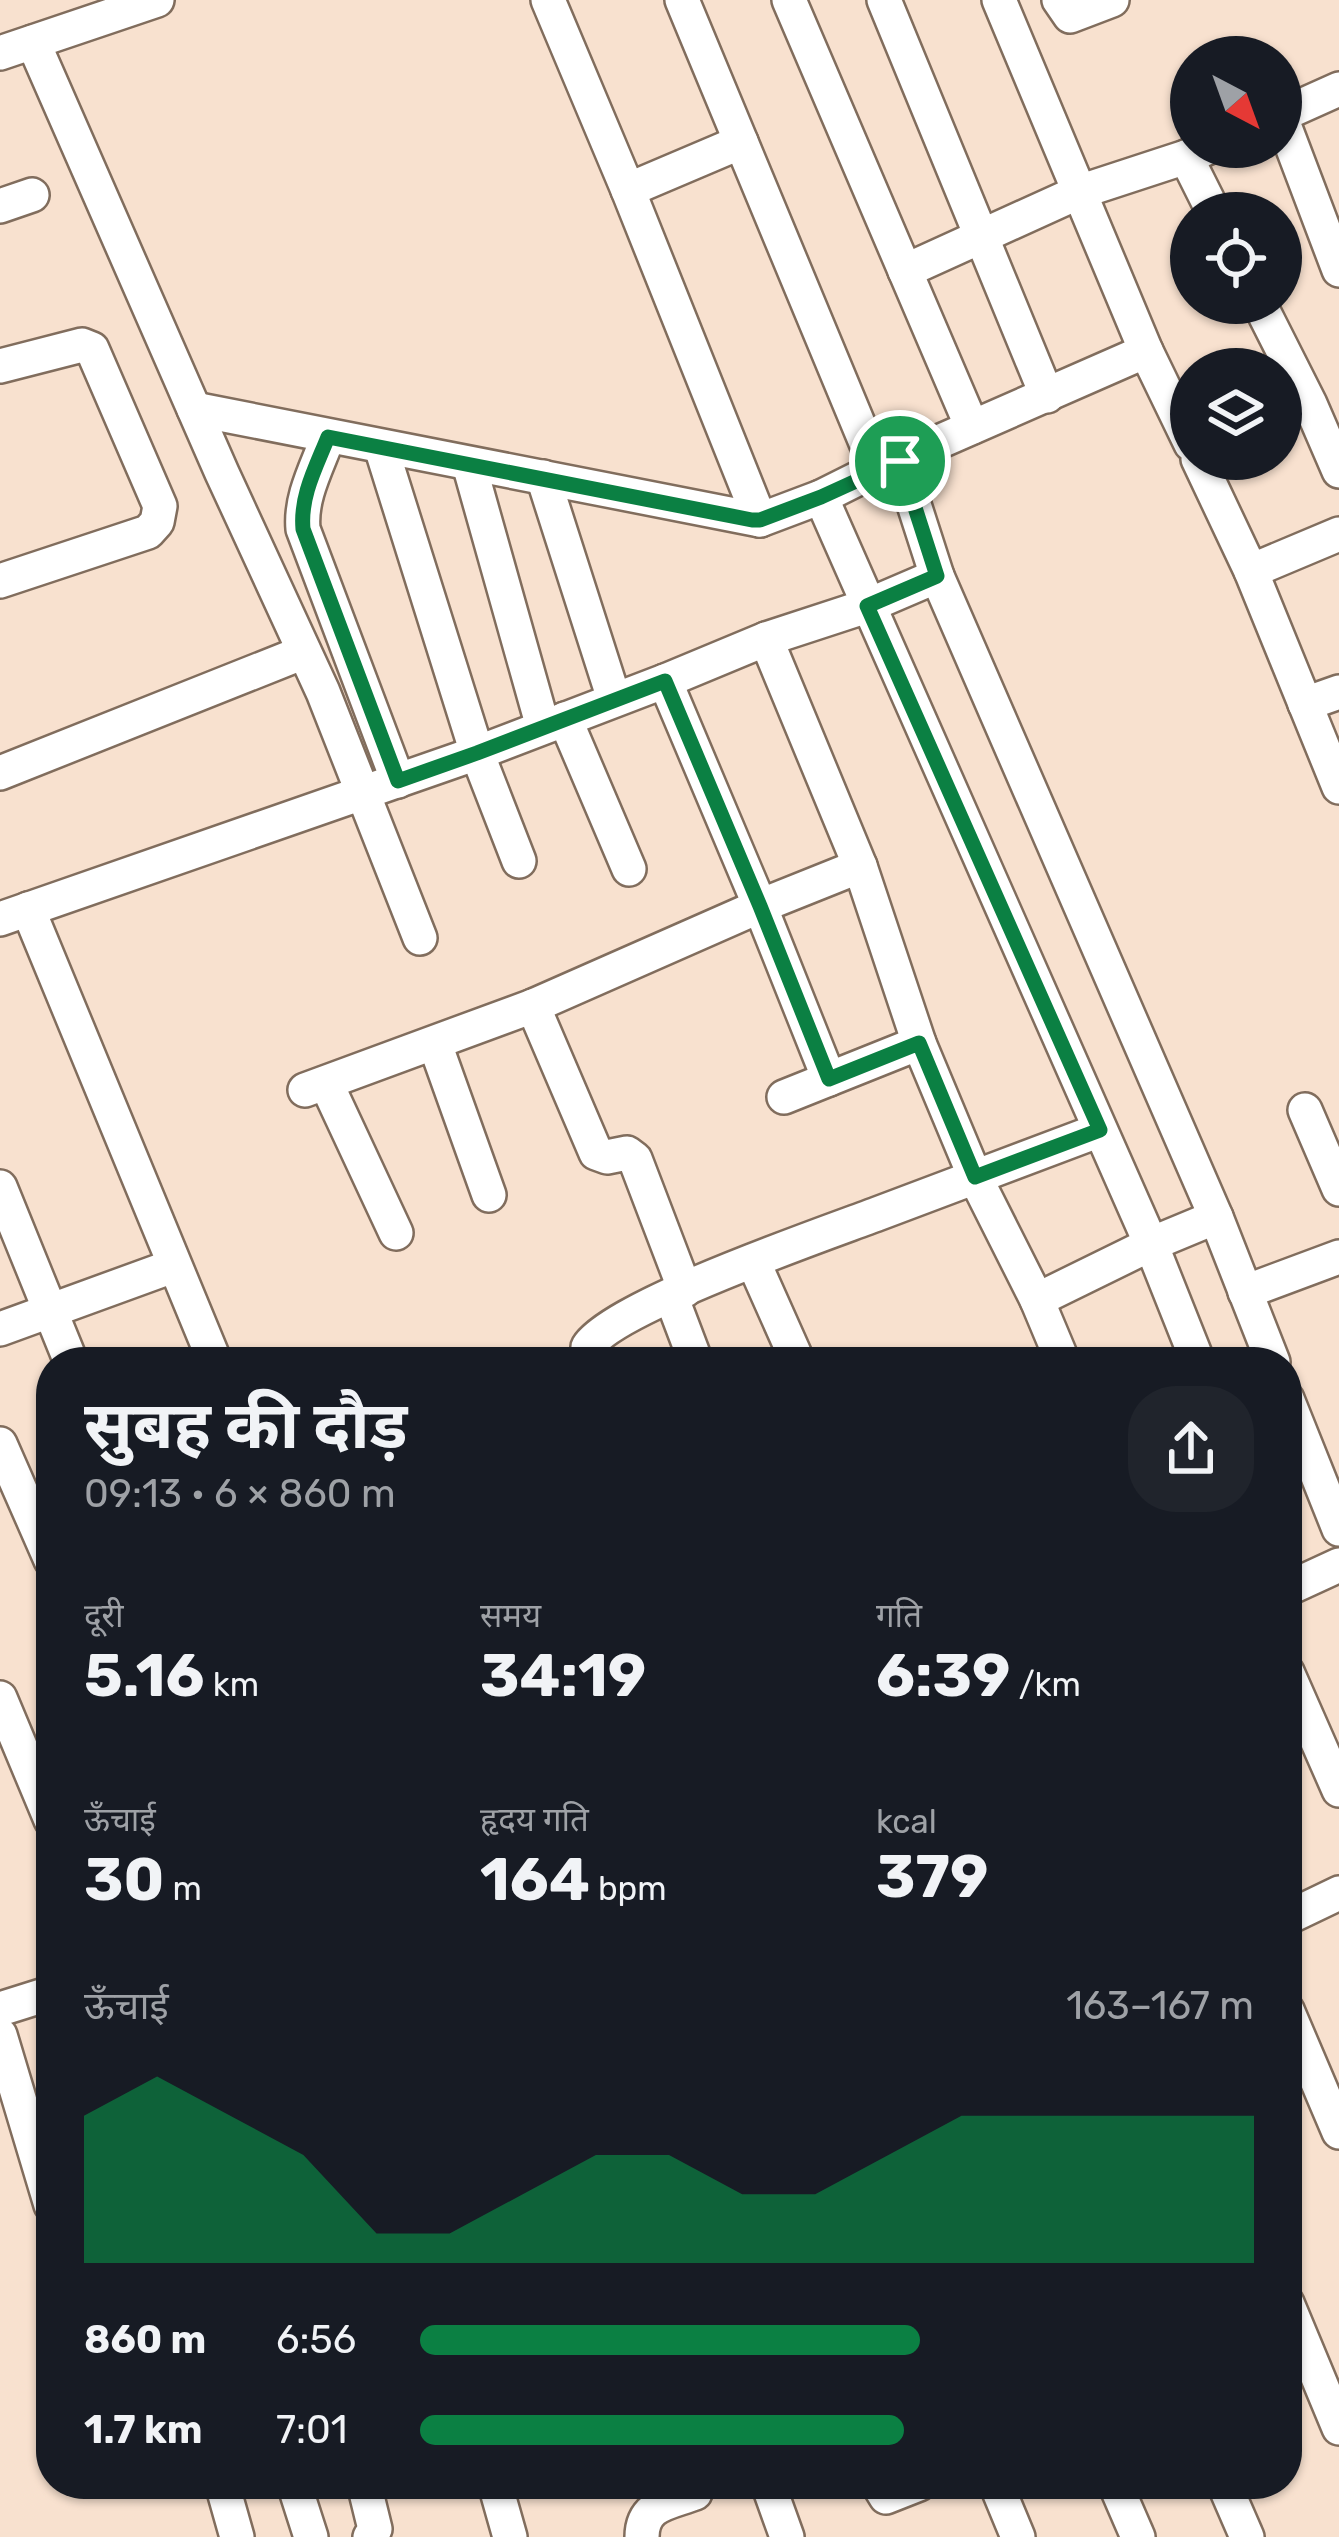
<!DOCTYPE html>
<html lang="hi">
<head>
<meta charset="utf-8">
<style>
	body { margin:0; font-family:Rubik,"Noto Sans Devanagari",sans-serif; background:#20242c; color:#f1f3f6; height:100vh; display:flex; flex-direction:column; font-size:45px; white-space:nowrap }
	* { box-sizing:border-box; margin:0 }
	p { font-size:39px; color:#9ea1a6 }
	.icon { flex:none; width:66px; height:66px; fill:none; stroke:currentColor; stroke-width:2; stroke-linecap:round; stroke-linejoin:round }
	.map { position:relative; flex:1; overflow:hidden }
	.side { position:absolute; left:36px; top:1347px; width:1266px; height:1152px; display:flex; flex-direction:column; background:#171b24; border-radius:48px; box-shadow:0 3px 9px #0004 }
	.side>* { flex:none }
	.needle { width:78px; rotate:139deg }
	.fabs { position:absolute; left:1170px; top:36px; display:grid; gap:24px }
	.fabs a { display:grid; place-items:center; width:132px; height:132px; border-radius:50%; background:#171b24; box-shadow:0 3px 9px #0004; font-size:60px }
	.pin { position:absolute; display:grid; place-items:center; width:102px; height:102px; color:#fff; margin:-51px; border:6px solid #fff; border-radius:50%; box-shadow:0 3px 12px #0007 }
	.round { display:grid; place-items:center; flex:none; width:126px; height:126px; border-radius:48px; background:#20242c }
	.summary { display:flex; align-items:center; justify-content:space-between; height:204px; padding:0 48px }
	h1 { font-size:66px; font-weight:700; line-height:90px }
	.metrics { display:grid; grid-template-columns:repeat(3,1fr); gap:18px; height:204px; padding:12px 48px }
	.metrics div { display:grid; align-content:center }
	.metrics b { font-size:60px; font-weight:700 }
	.metrics small { font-size:33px; font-weight:400 }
	.metrics p { font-size:33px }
	.chart { height:336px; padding:24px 48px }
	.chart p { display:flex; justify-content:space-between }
	.chart svg { width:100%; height:216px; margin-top:12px; fill:#0b8043; opacity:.7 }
	ul { padding:0 48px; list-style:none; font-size:39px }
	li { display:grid; grid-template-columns:192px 144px 1fr; align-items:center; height:90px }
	li i { height:30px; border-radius:15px; background:#0b8043 }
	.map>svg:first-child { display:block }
</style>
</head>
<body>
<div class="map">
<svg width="1339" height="2537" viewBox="0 0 1339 2537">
	<rect width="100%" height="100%" fill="#f8e1cf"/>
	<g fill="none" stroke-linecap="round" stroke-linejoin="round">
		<defs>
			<g id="minor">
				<polyline points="548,0 628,190 760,520"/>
				<polyline points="682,0 877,469"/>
				<polyline points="789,0 972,427"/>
				<polyline points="884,0 1047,396"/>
				<polyline points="999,0 1146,351"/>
				<polyline points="1059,0 1070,16 1112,0"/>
				<polyline points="33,42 222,473 323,692 420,938"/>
				<polyline points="0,53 157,0"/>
				<polyline points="1281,115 1339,89"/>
				<polyline points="1281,117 1339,270"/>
				<polyline points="1186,157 1214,213"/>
				<polyline points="628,190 741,142"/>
				<polyline points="0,206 32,195"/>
				<polyline points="905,271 1079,192 1186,157 1209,147"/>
				<polyline points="1259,303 1310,404 1339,471"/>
				<polyline points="0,366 82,345 92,349 160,506 157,522 148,532 0,581"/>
				<polyline points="194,409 760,520 821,497 877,469 1146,351 1191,444"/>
				<path d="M328,437C317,467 300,497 303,529L398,781"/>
				<polyline points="381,447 477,753 519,861"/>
				<polyline points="1198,459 1251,571 1339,787"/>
				<polyline points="900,461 937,576"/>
				<polyline points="469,464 543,727"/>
				<polyline points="543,477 614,699"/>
				<polyline points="821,497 1151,1244 1198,1362"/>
				<polyline points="1251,571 1339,534"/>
				<polyline points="766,639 860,866 919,1043 975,1177 1037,1300 1063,1362"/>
				<polyline points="665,681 760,906 829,1079"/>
				<polyline points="1305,704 1339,692"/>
				<polyline points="565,719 629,869"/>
				<polyline points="0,773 304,652"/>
				<polyline points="28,909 215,1362"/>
				<polyline points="0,919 477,753 665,681 766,639 867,606 937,576 1216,1217 1273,1362"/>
				<polyline points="533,1006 596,1153 607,1157 627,1153 635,1159 685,1290"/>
				<polyline points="435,1044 489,1195"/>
				<polyline points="326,1083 396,1233"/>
				<polyline points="305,1090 533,1006 760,906 860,866"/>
				<polyline points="784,1097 919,1043"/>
				<polyline points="1305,1110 1339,1189"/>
				<polyline points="0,1187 71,1362"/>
				<polyline points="753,1261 798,1362"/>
				<polyline points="1245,1292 1339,1257"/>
				<polyline points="671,1296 696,1362"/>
				<polyline points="1037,1300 1151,1244 1216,1217"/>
				<polyline points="0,1329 173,1266"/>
				<path d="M591,1362L588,1347C612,1307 824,1234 877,1214C951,1186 1026,1158 1100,1130"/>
				<polyline points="1287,1399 1339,1529"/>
				<polyline points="0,1444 51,1560"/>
				<polyline points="1287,1589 1339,1565"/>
				<polyline points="1287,1672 1339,1790"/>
				<polyline points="0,1698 51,1820"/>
				<polyline points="1287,1918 1339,1893"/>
				<polyline points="0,2009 51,1993"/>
				<polyline points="1287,2010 1339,2132"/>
				<polyline points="0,2035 51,2205"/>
				<polyline points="1287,2303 1339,2428"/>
				<polyline points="222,2484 237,2537"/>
				<polyline points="294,2484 311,2537"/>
				<polyline points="364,2484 375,2529 370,2537"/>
				<polyline points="495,2484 510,2537"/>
				<polyline points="768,2484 787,2537"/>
				<polyline points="878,2484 886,2497 919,2484"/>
				<polyline points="996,2484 1018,2537"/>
				<polyline points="1115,2484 1138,2537"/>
				<polyline points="1224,2484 1247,2537"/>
				<path d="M642,2537C642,2504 669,2503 695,2493L698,2484"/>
			</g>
		</defs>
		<use href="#minor" stroke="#816d5d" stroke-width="38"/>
		<use href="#minor" stroke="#fff" stroke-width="33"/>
	</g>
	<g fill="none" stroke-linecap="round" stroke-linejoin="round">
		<defs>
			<path id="route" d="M328,437L752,520H760L821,497L900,461L937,576L867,606L1100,1130L975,1177L919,1043L829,1079L760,906L665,681L477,753L398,781L303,529C300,496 316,467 328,437Z"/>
		</defs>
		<use href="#route" stroke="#fff" stroke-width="24"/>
		<use href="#route" stroke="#0b8043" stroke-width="15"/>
	</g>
</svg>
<div class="fabs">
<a><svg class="needle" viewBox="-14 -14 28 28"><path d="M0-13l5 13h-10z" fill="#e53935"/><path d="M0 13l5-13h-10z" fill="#9ea1a6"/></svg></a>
<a><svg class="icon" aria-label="locate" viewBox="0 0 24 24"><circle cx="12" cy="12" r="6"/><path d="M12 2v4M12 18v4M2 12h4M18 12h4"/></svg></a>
<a><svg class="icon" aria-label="layers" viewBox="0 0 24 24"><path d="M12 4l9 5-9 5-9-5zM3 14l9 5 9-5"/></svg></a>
</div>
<div class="pin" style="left:900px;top:461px;background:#1e9e55"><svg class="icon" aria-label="arrive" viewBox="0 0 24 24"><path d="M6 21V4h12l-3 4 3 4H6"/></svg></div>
<section class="side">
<div class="summary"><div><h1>सुबह की दौड़</h1><p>09:13 · 6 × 860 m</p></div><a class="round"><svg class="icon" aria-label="share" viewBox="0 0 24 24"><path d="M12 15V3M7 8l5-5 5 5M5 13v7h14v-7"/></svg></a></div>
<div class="metrics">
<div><p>दूरी</p><b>5.16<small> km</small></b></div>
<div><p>समय</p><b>34:19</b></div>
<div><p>गति</p><b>6:39<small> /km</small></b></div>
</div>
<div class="metrics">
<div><p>ऊँचाई</p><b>30<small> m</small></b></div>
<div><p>हृदय गति</p><b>164<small> bpm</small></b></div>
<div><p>kcal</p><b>379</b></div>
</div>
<div class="chart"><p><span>ऊँचाई</span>163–167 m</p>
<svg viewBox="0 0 160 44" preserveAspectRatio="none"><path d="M0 44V14L10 6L20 14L30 22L40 38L50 38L60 30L70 22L80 22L90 30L100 30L110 22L120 14L130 14L140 14L150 14L160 14V44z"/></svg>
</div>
<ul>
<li><b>860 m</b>6:56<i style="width:60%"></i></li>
<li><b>1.7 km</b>7:01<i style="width:58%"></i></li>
</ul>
</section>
</div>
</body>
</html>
